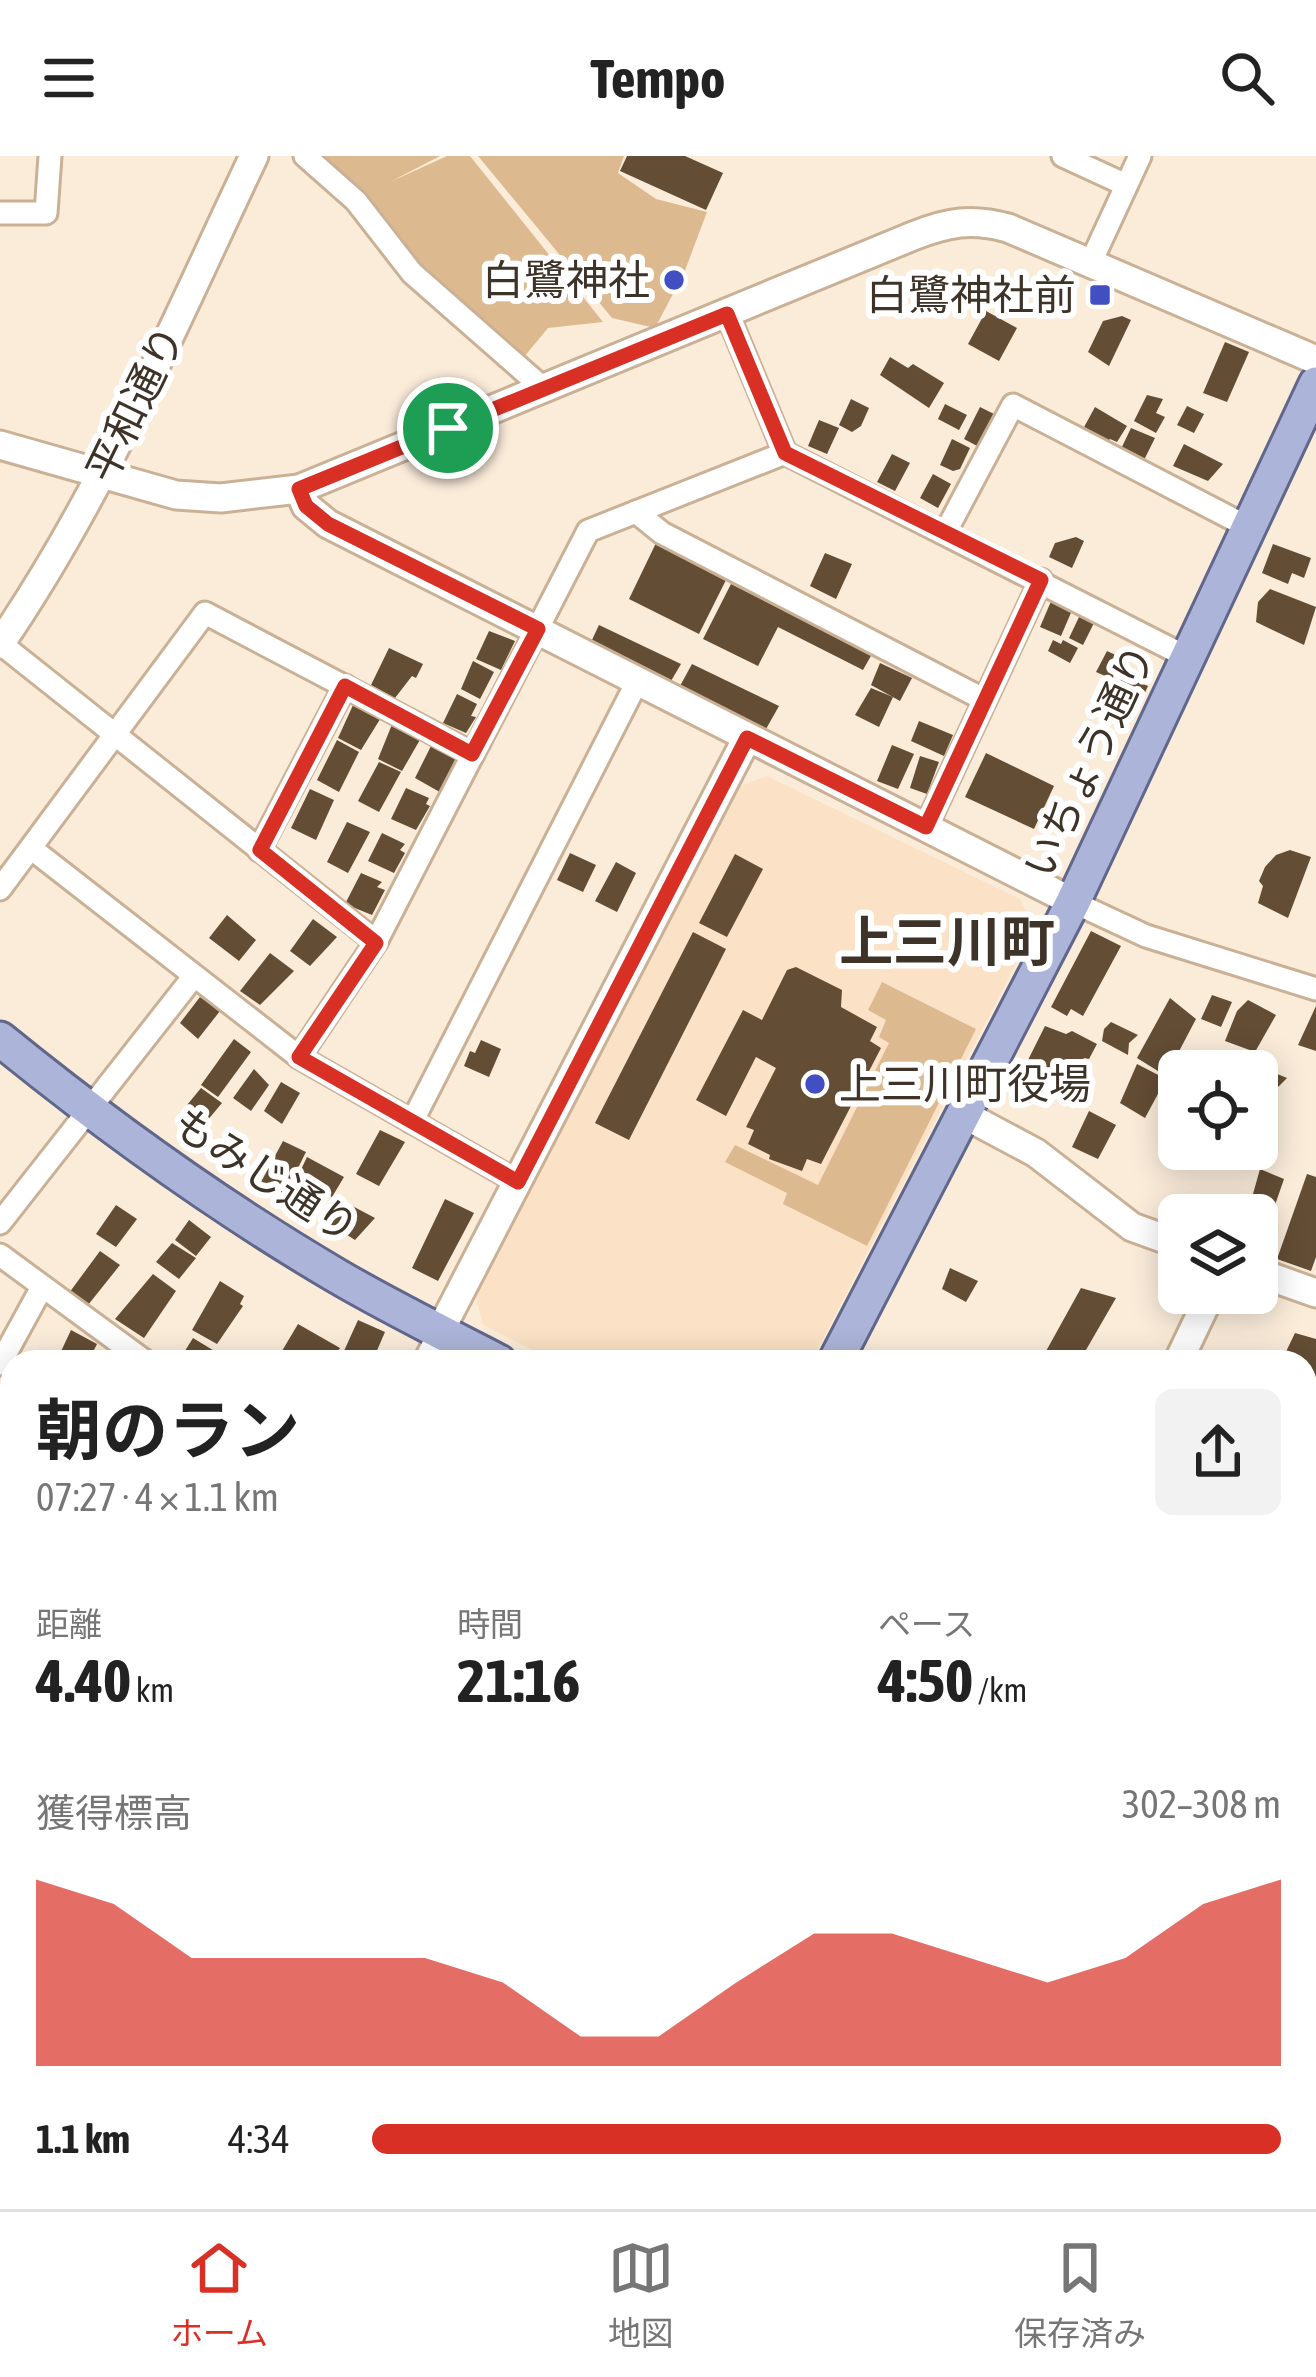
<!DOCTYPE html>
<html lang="ja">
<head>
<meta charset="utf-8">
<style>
	body { margin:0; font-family:"Asap Condensed","Noto Sans JP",sans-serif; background:#f2f2f2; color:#222; height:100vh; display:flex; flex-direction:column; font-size:45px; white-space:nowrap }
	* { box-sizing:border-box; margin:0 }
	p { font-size:39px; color:#767676 }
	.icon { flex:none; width:66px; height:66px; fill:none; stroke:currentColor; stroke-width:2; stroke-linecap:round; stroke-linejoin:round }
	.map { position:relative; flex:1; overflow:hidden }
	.details { position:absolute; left:0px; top:1194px; width:1317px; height:861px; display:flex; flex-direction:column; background:#fff; border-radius:36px 36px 0 0; box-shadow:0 6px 30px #0003 }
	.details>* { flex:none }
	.fabs { position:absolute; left:1158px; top:894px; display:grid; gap:24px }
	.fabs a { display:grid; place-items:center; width:120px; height:120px; border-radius:18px; background:#fff; box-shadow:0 6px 30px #0003; font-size:60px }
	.pin { position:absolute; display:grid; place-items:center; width:102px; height:102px; color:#fff; margin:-51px; border:6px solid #fff; border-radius:50%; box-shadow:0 3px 12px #0007 }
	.round { display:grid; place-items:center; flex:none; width:126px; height:126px; border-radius:18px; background:#f2f2f2 }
	.overview { display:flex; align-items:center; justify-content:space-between; height:204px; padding:0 36px }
	h1 { font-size:66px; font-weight:700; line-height:90px }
	.stats { display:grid; grid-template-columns:repeat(3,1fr); gap:18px; height:204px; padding:12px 36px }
	.stats div { display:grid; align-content:center }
	.stats b { font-size:60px; font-weight:700 }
	.stats small { font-size:33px; font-weight:400 }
	.stats p { font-size:33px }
	.chart { height:336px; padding:24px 36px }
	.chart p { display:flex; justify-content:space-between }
	.chart svg { width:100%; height:216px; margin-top:12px; fill:#d93025; opacity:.7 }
	ul { padding:0 36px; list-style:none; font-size:39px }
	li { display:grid; grid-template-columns:192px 144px 1fr; align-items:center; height:90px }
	li i { height:30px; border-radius:15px; background:#d93025 }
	header { display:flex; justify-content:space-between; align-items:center; height:156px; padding:0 36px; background:#fff; font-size:54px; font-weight:700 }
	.tab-bar { display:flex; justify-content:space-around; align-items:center; height:168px; border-top:3px solid #e0e0e0; background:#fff; font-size:33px; color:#767676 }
	.tab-bar a { display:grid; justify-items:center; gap:6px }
	.tab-bar .on { color:#d93025 }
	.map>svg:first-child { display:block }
</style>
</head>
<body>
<header><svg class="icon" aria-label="menu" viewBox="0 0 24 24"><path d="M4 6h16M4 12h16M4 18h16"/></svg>Tempo<svg class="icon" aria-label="search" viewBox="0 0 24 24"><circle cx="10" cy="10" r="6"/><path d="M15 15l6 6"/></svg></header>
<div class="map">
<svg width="1316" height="2053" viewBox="0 0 1316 2053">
	<rect width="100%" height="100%" fill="#fbecda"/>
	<polygon fill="#fbe2c6" points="767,620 1020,743 1034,773 811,1206 556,1206 483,1169 475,1139 740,630"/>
	<g fill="#ddb990">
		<polygon points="319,0 440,0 390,26 447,0 470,0 603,166 548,172 524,201 418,110"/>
		<polygon points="478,0 624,0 618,17 656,43 707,56 684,117 655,172 612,162"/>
		<polygon points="882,826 976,873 867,1090 783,1048 787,1037 725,1006 735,989 818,1029 889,887 879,881 886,864 868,854"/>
		<polygon points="1305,1366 1316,1372 1316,1598 1305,1593"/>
	</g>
	<g fill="#634d35">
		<polygon points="627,0 685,0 723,17 706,54 620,15"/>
		<polygon points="986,155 1017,172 999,205 968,188"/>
		<polygon points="1122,160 1131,164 1109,210 1088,196 1103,165"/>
		<polygon points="1225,186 1249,196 1227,246 1203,237"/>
		<polygon points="890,201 908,212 913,208 944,227 929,252 880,219"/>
		<polygon points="1147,239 1163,243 1156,257 1165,261 1156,277 1134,265"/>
		<polygon points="851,243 869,252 861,270 852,276 839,269"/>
		<polygon points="945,248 967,259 959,274 938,263"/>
		<polygon points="1187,250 1204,258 1194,277 1177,269"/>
		<polygon points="980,251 998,260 981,292 964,283"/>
		<polygon points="1095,251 1127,270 1117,286 1110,283 1107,286 1083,273"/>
		<polygon points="819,264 839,272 827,298 808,290"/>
		<polygon points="1131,272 1155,282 1143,306 1120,295"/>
		<polygon points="952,283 970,292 960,313 953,315 940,309"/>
		<polygon points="1184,288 1223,308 1208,325 1173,310"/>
		<polygon points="892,298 910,307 895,335 877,326"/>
		<polygon points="933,318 951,328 938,352 920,342"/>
		<polygon points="1076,381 1084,385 1072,412 1049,401 1055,387"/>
		<polygon points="656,387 726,424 699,478 629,443"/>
		<polygon points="1273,388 1311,402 1304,422 1292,417 1288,428 1262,417"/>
		<polygon points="825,397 852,408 836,443 810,430"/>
		<polygon points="731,428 872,498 863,514 778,471 758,510 703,483"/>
		<polygon points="1270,433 1316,451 1304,489 1256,466 1258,446"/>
		<polygon points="1052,443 1073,452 1061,480 1040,471"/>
		<polygon points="1080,459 1095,465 1083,489 1069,482"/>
		<polygon points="599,469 681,508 671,525 591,486"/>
		<polygon points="489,475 515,485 501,514 476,503"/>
		<polygon points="1053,484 1061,488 1063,484 1078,492 1070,507 1048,495"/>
		<polygon points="389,492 423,508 416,522 412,520 395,542 371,529"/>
		<polygon points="1107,495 1122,502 1112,523 1096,516"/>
		<polygon points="473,505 494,516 480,543 461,533"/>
		<polygon points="880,507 912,522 900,545 871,529"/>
		<polygon points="692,508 779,550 766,573 680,530"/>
		<polygon points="1123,519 1148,530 1142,543 1117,532"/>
		<polygon points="871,532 893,541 879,571 855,559"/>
		<polygon points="457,538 477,548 471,560 476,561 466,577 443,567"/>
		<polygon points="354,547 382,560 361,594 338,582"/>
		<polygon points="919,565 953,579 944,600 911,585"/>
		<polygon points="393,566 421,582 402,615 378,603"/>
		<polygon points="337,584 359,596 339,636 317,624"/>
		<polygon points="433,586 455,596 456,612 445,639 415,622"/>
		<polygon points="892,589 914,598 898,633 877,625"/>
		<polygon points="986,597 1054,630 1034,673 965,641"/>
		<polygon points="920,600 939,606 927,638 910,632"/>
		<polygon points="379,606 401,616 379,656 358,645"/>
		<polygon points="406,632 429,642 426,648 430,650 416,674 391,663"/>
		<polygon points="310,633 334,644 316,684 291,672"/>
		<polygon points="347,666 370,676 348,717 327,706"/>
		<polygon points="382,677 405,688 400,694 405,697 394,717 368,705"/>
		<polygon points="1290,694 1311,701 1288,762 1258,747 1263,730 1259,725 1265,711 1276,699"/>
		<polygon points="570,697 596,709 583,736 557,724"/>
		<polygon points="735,698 763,713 727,781 699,767"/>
		<polygon points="616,706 636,717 617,756 595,745"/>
		<polygon points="361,717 382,726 377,731 385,734 372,759 345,748"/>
		<polygon points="227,759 256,784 239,805 209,782"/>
		<polygon points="313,763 337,781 310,810 290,795"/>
		<polygon points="1091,775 1121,790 1083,860 1071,853 1067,860 1051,851"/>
		<polygon points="693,776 726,793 629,984 595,967"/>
		<polygon points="270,797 294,815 260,849 240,835"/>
		<polygon points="796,811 842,834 841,851 877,871 870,885 881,892 821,1008 807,1003 802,1015 769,1003 770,999 748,988 754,974 746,971 776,912 756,901 726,960 696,944 743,854 762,864 787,814"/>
		<polygon points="1212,839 1232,846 1221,871 1201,863"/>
		<polygon points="200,841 220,855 198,883 180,867"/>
		<polygon points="1170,842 1196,863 1166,920 1137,902"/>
		<polygon points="1248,844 1276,859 1255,896 1225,885 1237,855"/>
		<polygon points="1316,850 1316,895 1298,889"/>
		<polygon points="1111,866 1138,879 1129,887 1128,899 1102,885 1104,873"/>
		<polygon points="1045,870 1066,878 1072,875 1097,888 1089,903 1084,902 1072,926 1028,904"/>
		<polygon points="234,883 251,896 218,941 201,929"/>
		<polygon points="481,884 501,893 489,921 464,910 470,895 475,897"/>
		<polygon points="1246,905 1287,922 1278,931 1275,949 1257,942 1257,915 1238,915"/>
		<polygon points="1137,908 1166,923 1145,962 1120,947"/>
		<polygon points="254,913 269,929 251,955 233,942"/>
		<polygon points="281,926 300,937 282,968 264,955"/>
		<polygon points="201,932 222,947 201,972 187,961 192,954 187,949"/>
		<polygon points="1089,955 1116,969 1098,1003 1072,991"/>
		<polygon points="380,974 405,986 379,1030 356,1018"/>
		<polygon points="283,985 306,996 285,1038 261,1026"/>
		<polygon points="307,1001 344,1021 332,1041 297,1022"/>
		<polygon points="1260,1013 1284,1023 1258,1098 1257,1059 1252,1059 1256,1048 1251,1045"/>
		<polygon points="1307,1018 1316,1021 1316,1101 1311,1115 1277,1103"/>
		<polygon points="445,1043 474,1057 438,1125 412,1112"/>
		<polygon points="343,1045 375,1062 355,1084 330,1068"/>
		<polygon points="116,1049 137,1063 116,1091 96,1078"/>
		<polygon points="189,1064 211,1081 196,1100 175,1084"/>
		<polygon points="172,1087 196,1102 179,1123 156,1106"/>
		<polygon points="100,1095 120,1109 88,1149 69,1137"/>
		<polygon points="950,1112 978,1125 966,1146 942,1133"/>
		<polygon points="153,1118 176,1135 144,1182 115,1163"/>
		<polygon points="220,1125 244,1140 240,1148 243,1150 217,1188 192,1174"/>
		<polygon points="1081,1132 1116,1142 1079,1206 1065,1206 1045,1197"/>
		<polygon points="358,1164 385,1176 372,1206 339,1206"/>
		<polygon points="298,1168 340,1192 330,1206 301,1206 282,1195"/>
		<polygon points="71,1174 97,1188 88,1206 56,1206"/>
		<polygon points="1295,1177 1316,1183 1316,1353 1305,1347 1305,1206 1281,1206"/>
		<polygon points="193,1182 221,1199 217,1206 178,1206"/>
		<polygon points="1305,1979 1316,1985 1316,2053 1282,2053 1262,2043 1305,2043"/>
		<polygon points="528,2043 573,2043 569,2053 525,2053"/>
	</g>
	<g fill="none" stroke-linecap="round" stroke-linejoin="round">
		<defs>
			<g id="minor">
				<polyline points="305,0 356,45 412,117 544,233"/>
				<polyline points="1063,0 1126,29"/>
				<polyline points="0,57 46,57 50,0"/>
				<polyline points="1091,106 1140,0"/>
				<polyline points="727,157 785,297 1187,501"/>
				<polyline points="636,356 662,377 985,544"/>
				<polyline points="945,377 1013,249 1248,371"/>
				<polyline points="0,487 376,786"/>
				<polyline points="926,671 1041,424"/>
				<polyline points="32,693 299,901 518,1026"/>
				<polyline points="259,694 345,530"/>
				<polyline points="0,733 205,457 473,598"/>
				<polyline points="1073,746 1146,780 1316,833"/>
				<polyline points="299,901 376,786 588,375 785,297"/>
				<polyline points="412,966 637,526"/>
				<polyline points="0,1067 194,820"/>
				<polyline points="0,1099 146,1206"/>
				<polyline points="424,1206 440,1175"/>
				<polyline points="0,1208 41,1133"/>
				<polyline points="0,1367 12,1374"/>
				<polyline points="0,1648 12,1655"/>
				<polyline points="1305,1838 1316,1817"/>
				<polyline points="0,2007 12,2014"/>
				<polyline points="61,2043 77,2053"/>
				<polyline points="482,2043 482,2053"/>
				<polyline points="703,2043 721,2053"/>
				<polyline points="943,2043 960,2053"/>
				<polyline points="1192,2053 1198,2043"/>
			</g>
			<g id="tertiary">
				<path d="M0,289L176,339L221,342L299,333L913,80C948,66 972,62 1008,72L1316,204"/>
				<polyline points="299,333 306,350 328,368 1073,746"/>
				<path d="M0,488C104,336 175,166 254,0"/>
				<polyline points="963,958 1036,997 1132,1071 1179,1088"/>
				<polyline points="1257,1116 1316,1137"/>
				<polyline points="440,1175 747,582"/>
				<polyline points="1178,1206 1211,1137"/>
				<polyline points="1305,1623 1316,1628"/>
				<polyline points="515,2053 518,2043"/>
			</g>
			<g id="primary">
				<path d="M0,883C107,970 218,1050 337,1120C390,1151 445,1178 499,1206"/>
				<polyline points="835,1206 1073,746 1316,228"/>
			</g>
			<g id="trunk">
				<polyline points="0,1561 12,1567"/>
				<polyline points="0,1607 12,1613"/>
				<polyline points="790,2043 808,2053"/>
				<polyline points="873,2043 890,2053"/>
			</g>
		</defs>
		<use href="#minor" stroke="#cab196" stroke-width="27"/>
		<use href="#tertiary" stroke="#cab196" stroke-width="33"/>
		<use href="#primary" stroke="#61678a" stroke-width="39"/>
		<use href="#trunk" stroke="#61678a" stroke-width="42"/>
		<use href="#minor" stroke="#fff" stroke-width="21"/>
		<use href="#tertiary" stroke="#fff" stroke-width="27"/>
		<use href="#primary" stroke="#acb5d9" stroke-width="33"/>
		<use href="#trunk" stroke="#909ccc" stroke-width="36"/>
	</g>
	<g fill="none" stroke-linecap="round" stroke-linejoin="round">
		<defs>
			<polygon id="route" points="727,158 785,297 1041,424 926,671 747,582 518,1026 299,901 376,787 260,694 345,530 472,598 538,473 328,368 306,350 299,333"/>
		</defs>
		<use href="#route" stroke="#fff" stroke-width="24"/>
		<use href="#route" stroke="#d93025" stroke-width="15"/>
	</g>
	<g fill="#424fc3" stroke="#fff" stroke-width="4.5">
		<circle cx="674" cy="124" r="12"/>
		<rect x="1088" y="127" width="24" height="24" rx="6"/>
		<circle cx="815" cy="928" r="12"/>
	</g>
	<g text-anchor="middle" stroke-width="12" stroke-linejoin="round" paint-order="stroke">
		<g font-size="42" fill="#3e3328" stroke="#fff" text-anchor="end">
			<text x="650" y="139">白鷺神社</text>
			<text x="1076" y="154">白鷺神社前</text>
			<text x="839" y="943" text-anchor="start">上三川町役場</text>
		</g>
		<g font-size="42" fill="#3e3328" stroke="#fff">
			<text transform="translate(135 248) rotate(-64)" y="15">平和通り</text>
			<text transform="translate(1089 605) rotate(-65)" y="15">いちょう通り</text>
			<text transform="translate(266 1019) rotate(33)" y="15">もみじ通り</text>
		</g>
		<g font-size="54" font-weight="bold" fill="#3e3328" stroke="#fff">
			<text x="947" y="805">上三川町</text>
		</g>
	</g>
</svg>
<div class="fabs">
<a><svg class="icon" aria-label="locate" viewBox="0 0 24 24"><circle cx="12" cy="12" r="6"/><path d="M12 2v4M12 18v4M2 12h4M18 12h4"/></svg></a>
<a><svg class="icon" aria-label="layers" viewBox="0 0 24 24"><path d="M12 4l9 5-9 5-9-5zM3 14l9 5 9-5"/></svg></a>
</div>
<div class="pin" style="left:448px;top:272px;background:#1e9e55"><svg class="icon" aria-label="arrive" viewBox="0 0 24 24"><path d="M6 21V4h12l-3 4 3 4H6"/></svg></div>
<section class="details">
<div class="overview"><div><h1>朝のラン</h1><p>07:27 · 4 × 1.1 km</p></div><a class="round"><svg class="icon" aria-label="share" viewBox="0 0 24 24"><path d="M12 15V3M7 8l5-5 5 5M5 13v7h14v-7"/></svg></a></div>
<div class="stats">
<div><p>距離</p><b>4.40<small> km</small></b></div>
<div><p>時間</p><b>21:16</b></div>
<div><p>ペース</p><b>4:50<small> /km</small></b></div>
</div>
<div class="chart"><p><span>獲得標高</span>302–308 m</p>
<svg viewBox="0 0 160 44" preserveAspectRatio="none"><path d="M0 44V6L10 11L20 22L30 22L40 22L50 22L60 27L70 38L80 38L90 27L100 17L110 17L120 22L130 27L140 22L150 11L160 6V44z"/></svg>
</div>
<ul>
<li><b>1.1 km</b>4:34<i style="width:100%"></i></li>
</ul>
</section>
</div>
<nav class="tab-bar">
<a class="on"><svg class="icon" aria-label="home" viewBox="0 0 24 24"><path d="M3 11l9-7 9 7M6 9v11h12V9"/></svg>ホーム</a>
<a><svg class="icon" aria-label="map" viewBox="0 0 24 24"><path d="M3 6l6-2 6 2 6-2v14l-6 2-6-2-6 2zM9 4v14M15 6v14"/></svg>地図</a>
<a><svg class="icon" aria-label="saved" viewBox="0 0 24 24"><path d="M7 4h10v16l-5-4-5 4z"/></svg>保存済み</a>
</nav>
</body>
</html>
